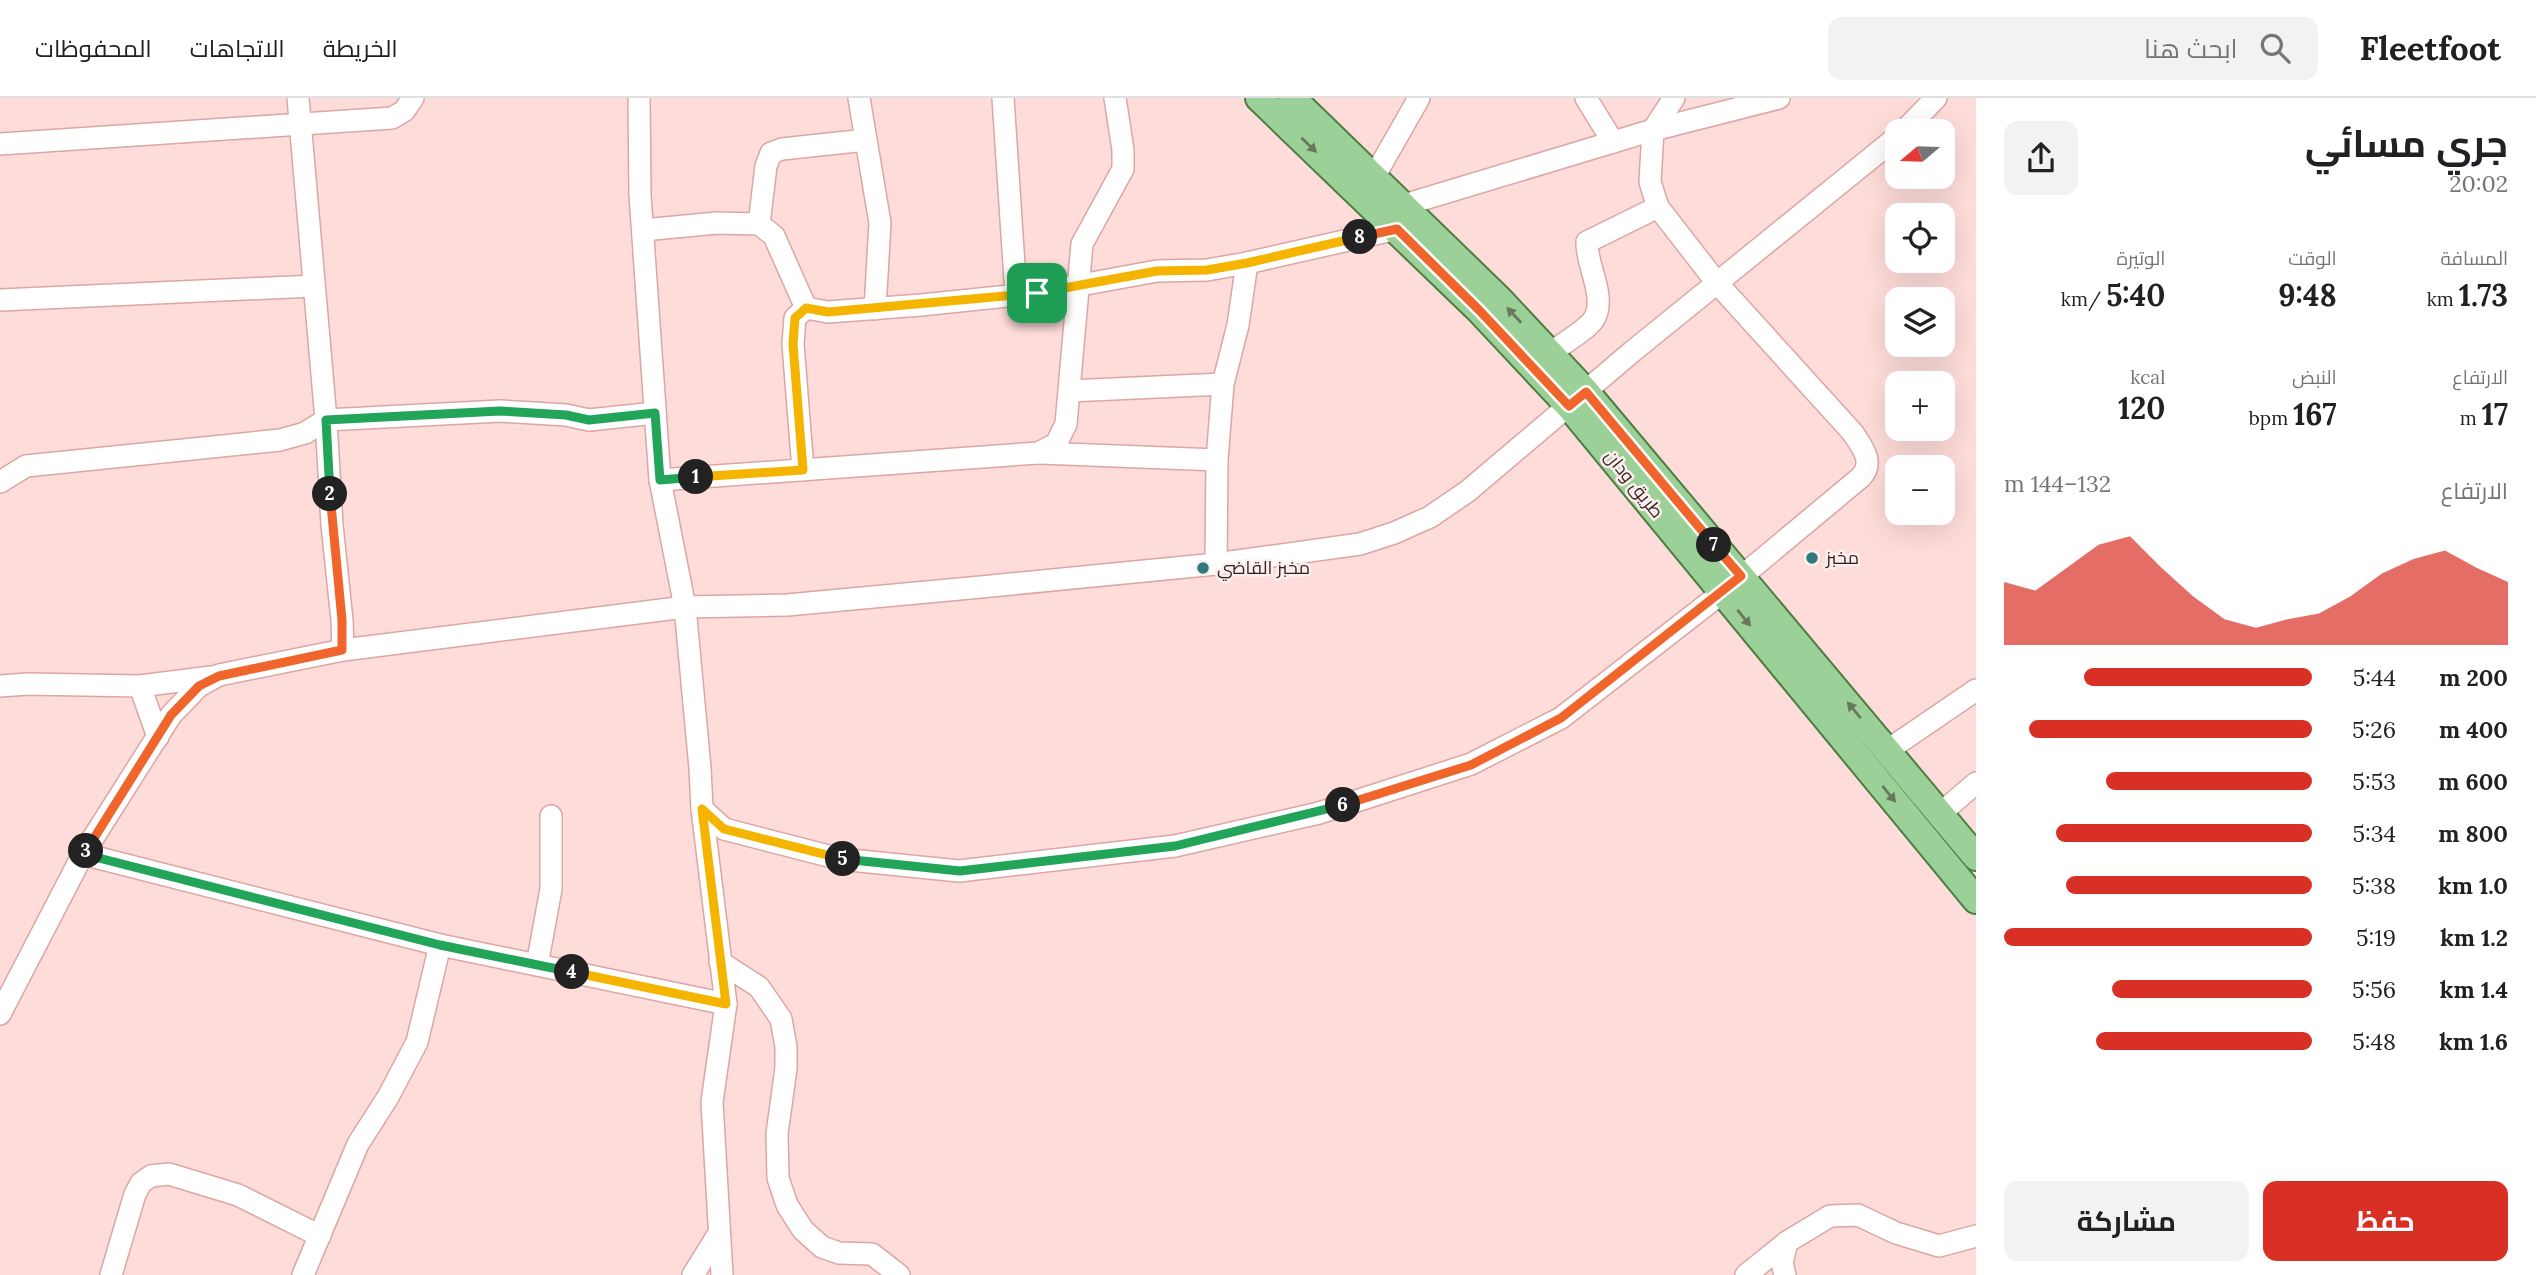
<!DOCTYPE html>
<html lang="ar">
<head>
<meta charset="utf-8">
<style>
	body { margin:0; font-family:Lora,Cairo,serif; background:#f2f2f2; color:#202124; direction:rtl; height:100vh; display:flex; flex-direction:column; font-size:26px; white-space:nowrap }
	* { box-sizing:border-box; margin:0 }
	p { font-size:23px; color:#757577 }
	.icon { flex:none; width:38px; height:38px; fill:none; stroke:currentColor; stroke-width:2; stroke-linecap:round; stroke-linejoin:round }
	.map { position:relative; flex:1; overflow:hidden; direction:ltr }
	.panel { display:flex; flex-direction:column; background:#fff; width:560px }
	.panel>* { flex:none }
	.needle { width:46px; rotate:251deg }
	.tools { position:absolute; left:1885px; top:21px; display:grid; gap:14px }
	.tools a { display:grid; place-items:center; width:70px; height:70px; border-radius:14px; background:#fff; box-shadow:0 7px 28px #0002; font-size:35px }
	.pin { position:absolute; display:grid; place-items:center; width:60px; height:60px; color:#fff; margin:-30px; border-radius:14px; box-shadow:0 4px 10px #0006 }
	.km { position:absolute; width:35px; height:35px; margin:-18px; border-radius:50%; background:#222; color:#fff; font-size:19px; line-height:35px; text-align:center }
	.round { display:grid; place-items:center; flex:none; width:74px; height:74px; border-radius:14px; background:#f2f2f2 }
	.head { display:flex; align-items:center; justify-content:space-between; height:119px; padding:0 28px }
	h1 { font-size:38px; font-weight:700; line-height:52px }
	.stats { display:grid; grid-template-columns:repeat(3,1fr); gap:10px; height:119px; padding:7px 28px }
	.stats div { display:grid; align-content:center }
	.stats b { font-size:30px; font-weight:700 }
	.stats small { font-size:19px; font-weight:400 }
	.stats p { font-size:19px }
	.chart { height:196px; padding:14px 28px }
	.chart p { display:flex; justify-content:space-between }
	.chart svg { width:100%; height:126px; margin-top:7px; fill:#d93025; opacity:.7 }
	.action { display:flex; gap:14px; margin-top:auto; padding:14px 28px }
	.action a { flex:1; height:80px; border-radius:14px; background:#d93025; color:#fff; font-size:28px; font-weight:700; line-height:80px; text-align:center }
	.action a+a { background:#f2f2f2; color:#202124 }
	ul { padding:0 28px; list-style:none; font-size:23px }
	li { display:grid; grid-template-columns:112px 84px 1fr; align-items:center; height:52px }
	li i { height:18px; border-radius:9px; background:#d93025 }
	header { display:flex; align-items:center; gap:42px; box-sizing:border-box; height:98px; padding:0 35px; background:#fff; border-bottom:2px solid #e0e0e0 }
	header strong { font-size:33px }
	nav { display:flex; gap:38px; margin-inline-start:auto; font-size:24px }
	.search { width:490px; height:63px; background:#f2f2f2; display:flex; align-items:center; gap:18px; box-sizing:border-box; padding:0 24px; border-radius:14px; color:#757577; font-size:26px }
	main { display:flex; flex:1; min-height:0 }
	.map>svg:first-child { display:block }
</style>
</head>
<body>
<header>
<strong>Fleetfoot</strong>
<div class="search"><svg class="icon" aria-label="search" viewBox="0 0 24 24"><circle cx="10" cy="10" r="6"/><path d="M15 15l6 6"/></svg>ابحث هنا</div>
<nav><a>الخريطة</a><a>الاتجاهات</a><a>المحفوظات</a></nav>
</header>
<main>
<section class="panel">
<div class="head"><div><h1>جري مسائي</h1><p>20:02</p></div><a class="round"><svg class="icon" aria-label="share" viewBox="0 0 24 24"><path d="M12 15V3M7 8l5-5 5 5M5 13v7h14v-7"/></svg></a></div>
<div class="stats">
<div><p>المسافة</p><b>1.73<small> km</small></b></div>
<div><p>الوقت</p><b>9:48</b></div>
<div><p>الوتيرة</p><b>5:40<small> /km</small></b></div>
</div>
<div class="stats">
<div><p>الارتفاع</p><b>17<small> m</small></b></div>
<div><p>النبض</p><b>167<small> bpm</small></b></div>
<div><p>kcal</p><b>120</b></div>
</div>
<div class="chart"><p><span>الارتفاع</span>132–144 m</p>
<svg viewBox="0 0 160 44" preserveAspectRatio="none"><path d="M0 44V22L10 25L20 17L30 9L40 6L50 17L60 27L70 35L80 38L90 35L100 33L110 27L120 19L130 14L140 11L150 17L160 22V44z"/></svg>
</div>
<ul>
<li><b>200 m</b>5:44<i style="width:74%"></i></li>
<li><b>400 m</b>5:26<i style="width:92%"></i></li>
<li><b>600 m</b>5:53<i style="width:67%"></i></li>
<li><b>800 m</b>5:34<i style="width:83%"></i></li>
<li><b>1.0 km</b>5:38<i style="width:80%"></i></li>
<li><b>1.2 km</b>5:19<i style="width:100%"></i></li>
<li><b>1.4 km</b>5:56<i style="width:65%"></i></li>
<li><b>1.6 km</b>5:48<i style="width:70%"></i></li>
</ul>
<div class="action"><a>حفظ</a><a>مشاركة</a></div>
</section>
<div class="map">
<svg width="1976" height="1177" viewBox="0 0 1976 1177">
	<rect width="100%" height="100%" fill="#fedcd9"/>
	<g fill="none" stroke-linecap="round" stroke-linejoin="round">
		<defs>
			<g id="minor">
				<polyline points="298,0 326,322 332,427 342,522 343,552"/>
				<polyline points="639,0 640,97 660,382 685,509 700,670 702,711 726,906 712,1004 722,1177"/>
				<polyline points="859,0 880,125 875,211"/>
				<polyline points="1003,0 1016,197"/>
				<polyline points="1586,0 1613,44"/>
				<polyline points="1904,33 1936,0"/>
				<polyline points="0,46 392,20 404,13 413,0"/>
				<polyline points="1374,79 1419,0"/>
				<polyline points="1404,107 1653,32 1779,0"/>
				<polyline points="759,126 766,68 771,55 782,51 866,42"/>
				<polyline points="643,132 717,125 759,126 774,138 806,210 828,214 921,207 1037,195 1157,173 1207,172 1247,165 1397,131"/>
				<polyline points="0,202 314,188"/>
				<path d="M1550,255C1561,247 1588,231 1594,221C1607,199 1586,167 1587,144L1658,109"/>
				<polyline points="1069,293 1223,286"/>
				<polyline points="1040,355 1217,362"/>
				<polyline points="803,372 793,246 795,220 806,210"/>
				<polyline points="660,382 1038,355 1056,346 1066,326 1082,146 1123,71 1123,52 1115,0"/>
				<polyline points="0,384 26,368 280,342 305,335 326,322 500,313 566,317 589,322 655,315"/>
				<polyline points="1216,466 1217,362 1223,286 1238,227 1247,165"/>
				<polyline points="0,588 28,586 140,588 211,579"/>
				<polyline points="140,588 158,639"/>
				<polyline points="1888,652 1976,592"/>
				<path d="M702,711L724,731L840,761L959,773L1175,748L1319,715L1471,666L1561,620L1723,494L1861,379C1875,364 1862,349 1853,335L1717,185L1658,109L1650,84L1653,32L1674,0"/>
				<polyline points="1941,715 1976,685"/>
				<polyline points="83,756 440,847 726,906"/>
				<polyline points="720,864 759,889 781,921 786,949 786,970 777,1036 778,1080 787,1107 803,1132 822,1149 839,1155 872,1156 899,1177"/>
				<polyline points="537,867 551,791 551,718"/>
				<polyline points="0,916 83,756 171,617 199,588 219,577 343,552 685,509 787,507 981,489 1216,466 1360,446 1394,435 1430,419 1468,393 1633,253 1897,39"/>
				<polyline points="111,1177 135,1096 141,1085 151,1078 169,1076 238,1097 320,1138"/>
				<polyline points="303,1177 358,1046 388,999 417,944 440,847"/>
				<polyline points="693,1177 719,1135"/>
				<polyline points="1746,1177 1787,1144"/>
				<polyline points="1785,1177 1782,1165 1787,1144 1830,1118 1858,1117 1896,1135 1939,1148 1976,1138"/>
			</g>
			<g id="major">
				<polyline points="1259,0 1480,213 1569,308 1976,802"/>
				<polyline points="1292,0 1499,201 1586,294 1976,759"/>
			</g>
		</defs>
		<use href="#minor" stroke="#dba6a3" stroke-width="24"/>
		<use href="#major" stroke="#4c7e42" stroke-width="30"/>
		<use href="#minor" stroke="#fff" stroke-width="21"/>
		<use href="#major" stroke="#9cd099" stroke-width="26"/>
	</g>
	<defs><path id="oneway-solid" d="M-6-.8H1V-3.2L6.5 0L1 3.2V.8H-6Z" transform="scale(1.75)"/></defs>
	<g fill="#68785c">
		<use href="#oneway-solid" transform="translate(1309 47) rotate(44)"/>
		<use href="#oneway-solid" transform="translate(1514 217) rotate(-133)"/>
		<use href="#oneway-solid" transform="translate(1744 520) rotate(51)"/>
		<use href="#oneway-solid" transform="translate(1854 612) rotate(-130)"/>
		<use href="#oneway-solid" transform="translate(1889 696) rotate(51)"/>
	</g>
	<g fill="none" stroke-linecap="round" stroke-linejoin="round">
		<defs>
			<polyline id="split-1" points="696,379 803,372 793,246 795,220 806,210 828,214 1037,195"/>
			<polyline id="split-2" points="330,396 326,322 500,313 566,317 589,322 655,315 660,382 696,379"/>
			<polyline id="split-3" points="86,753 171,617 199,588 219,578 342,552 342,522 330,396"/>
			<polyline id="split-4" points="86,753 83,756 440,847 572,874"/>
			<polyline id="split-5" points="572,874 726,906 702,711 724,731 843,761"/>
			<polyline id="split-6" points="843,761 960,773 1175,748 1343,707"/>
			<polyline id="split-7" points="1343,707 1471,667 1561,620 1741,478 1714,447"/>
			<polyline id="split-8" points="1360,139 1397,131 1480,213 1569,308 1586,294 1714,447"/>
			<polyline id="split-9" points="1037,195 1157,173 1207,172 1247,165 1360,139"/>
		</defs>
		<use href="#split-1" stroke="#fff" stroke-width="14"/>
		<use href="#split-2" stroke="#fff" stroke-width="14"/>
		<use href="#split-3" stroke="#fff" stroke-width="14"/>
		<use href="#split-4" stroke="#fff" stroke-width="14"/>
		<use href="#split-5" stroke="#fff" stroke-width="14"/>
		<use href="#split-6" stroke="#fff" stroke-width="14"/>
		<use href="#split-7" stroke="#fff" stroke-width="14"/>
		<use href="#split-8" stroke="#fff" stroke-width="14"/>
		<use href="#split-9" stroke="#fff" stroke-width="14"/>
		<use href="#split-1" stroke="#f5b400" stroke-width="9"/>
		<use href="#split-2" stroke="#22a559" stroke-width="9"/>
		<use href="#split-3" stroke="#f0652b" stroke-width="9"/>
		<use href="#split-4" stroke="#22a559" stroke-width="9"/>
		<use href="#split-5" stroke="#f5b400" stroke-width="9"/>
		<use href="#split-6" stroke="#22a559" stroke-width="9"/>
		<use href="#split-7" stroke="#f0652b" stroke-width="9"/>
		<use href="#split-8" stroke="#f0652b" stroke-width="9"/>
		<use href="#split-9" stroke="#f5b400" stroke-width="9"/>
	</g>
	<g fill="#2f787e" stroke="#fbefee" stroke-width="2.5">
		<circle cx="1812" cy="460" r="7"/>
		<circle cx="1203" cy="470" r="7"/>
	</g>
	<g text-anchor="middle" stroke-width="5" stroke-linejoin="round" paint-order="stroke">
		<g font-size="18" fill="#331f1e" stroke="#fbefee">
			<text transform="translate(1634 386) rotate(51)" y="6">طريق ودان</text>
		</g>
		<g font-size="18" fill="#331f1e" stroke="#fbefee" text-anchor="start">
			<text x="1826" y="466">مخبز</text>
			<text x="1217" y="476">مخبز القاضي</text>
		</g>
	</g>
</svg>
<div class="tools">
<a><svg class="needle" viewBox="-14 -14 28 28"><path d="M0-13l5 13h-10z" fill="#e53935"/><path d="M0 13l5-13h-10z" fill="#757577"/></svg></a>
<a><svg class="icon" aria-label="locate" viewBox="0 0 24 24"><circle cx="12" cy="12" r="6"/><path d="M12 2v4M12 18v4M2 12h4M18 12h4"/></svg></a>
<a><svg class="icon" aria-label="layers" viewBox="0 0 24 24"><path d="M12 4l9 5-9 5-9-5zM3 14l9 5 9-5"/></svg></a>
<a>+</a>
<a>−</a>
</div>
<div class="pin" style="left:1037px;top:195px;background:#1e9e55"><svg class="icon" aria-label="arrive" viewBox="0 0 24 24"><path d="M6 21V4h12l-3 4 3 4H6"/></svg></div>
<b class="km" style="left:696px;top:379px">1</b>
<b class="km" style="left:330px;top:396px">2</b>
<b class="km" style="left:86px;top:753px">3</b>
<b class="km" style="left:572px;top:874px">4</b>
<b class="km" style="left:843px;top:761px">5</b>
<b class="km" style="left:1343px;top:707px">6</b>
<b class="km" style="left:1714px;top:447px">7</b>
<b class="km" style="left:1360px;top:139px">8</b>
</div>
</main>
</body>
</html>
